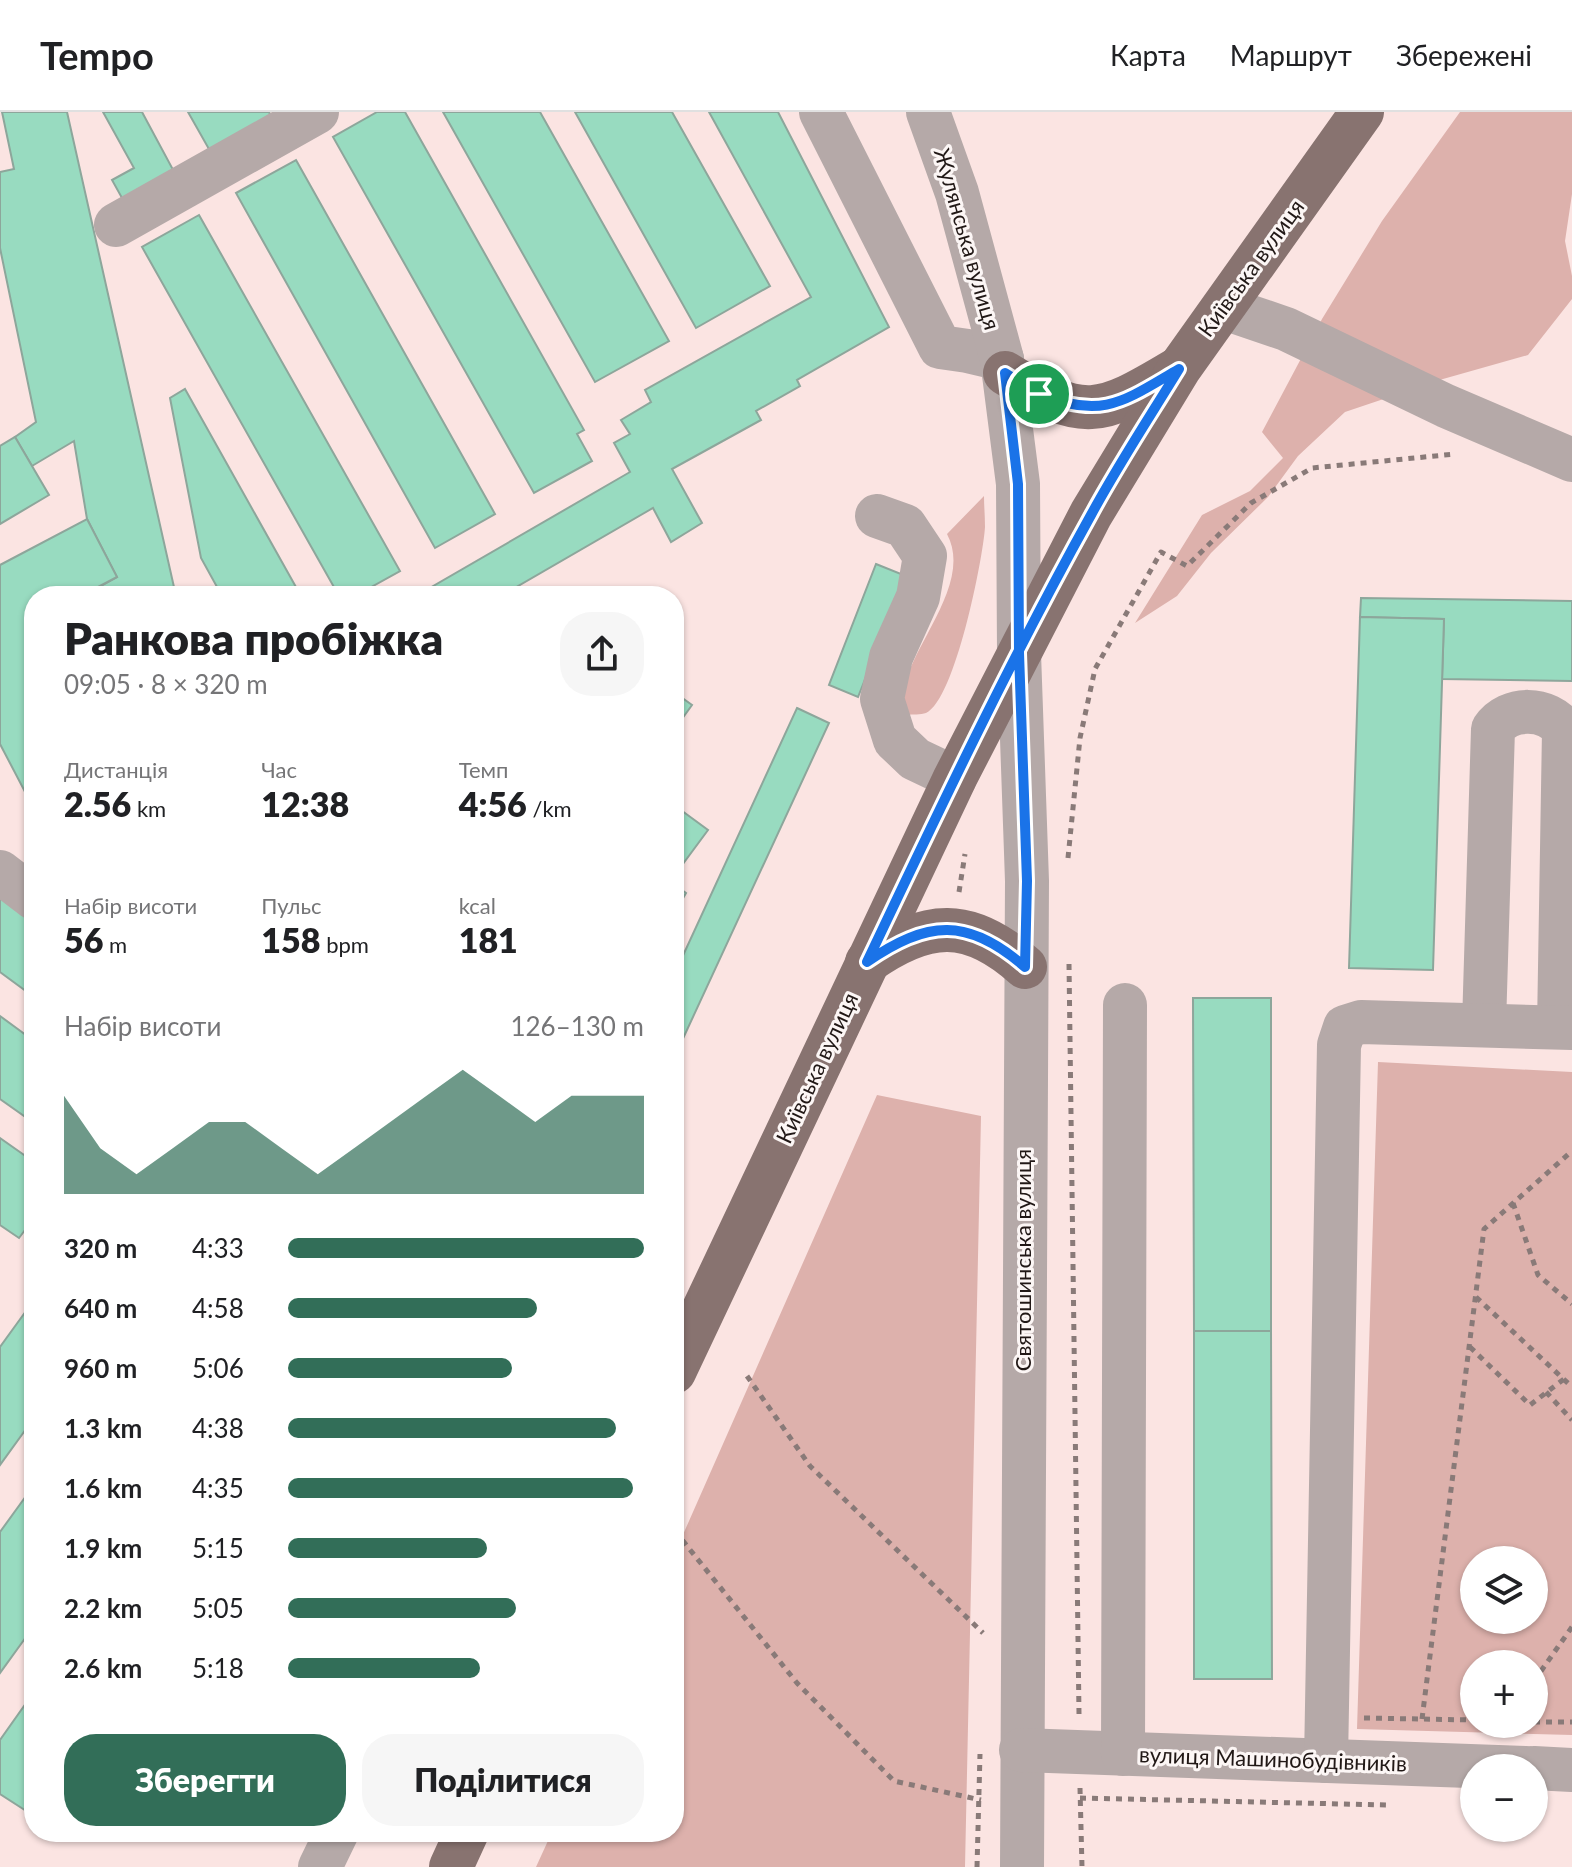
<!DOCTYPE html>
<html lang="uk">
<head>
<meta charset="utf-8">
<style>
	body { margin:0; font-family:Lato,sans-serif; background:#f6f6f6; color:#202124; height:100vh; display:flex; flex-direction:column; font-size:30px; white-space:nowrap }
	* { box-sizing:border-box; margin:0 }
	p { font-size:26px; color:#757577 }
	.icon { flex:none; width:44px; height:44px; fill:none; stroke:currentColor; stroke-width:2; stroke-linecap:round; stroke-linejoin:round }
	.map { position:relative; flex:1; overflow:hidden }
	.details { position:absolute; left:24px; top:474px; width:660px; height:1256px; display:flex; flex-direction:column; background:#fff; border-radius:32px; box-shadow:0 2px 6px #0004 }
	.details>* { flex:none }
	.tools { position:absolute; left:1460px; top:1434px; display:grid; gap:16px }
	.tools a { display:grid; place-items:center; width:88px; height:88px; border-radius:50%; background:#fff; box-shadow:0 2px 6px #0004; font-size:40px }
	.pin { position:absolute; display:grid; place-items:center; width:68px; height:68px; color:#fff; margin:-34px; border:4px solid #fff; border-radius:50%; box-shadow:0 2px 8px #0007 }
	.round { display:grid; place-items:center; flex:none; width:84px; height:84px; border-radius:32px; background:#f6f6f6 }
	.head { display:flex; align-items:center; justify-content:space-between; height:136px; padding:0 40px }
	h1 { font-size:44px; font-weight:800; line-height:60px }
	.metrics { display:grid; grid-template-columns:repeat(3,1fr); gap:12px; height:136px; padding:8px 40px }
	.metrics div { display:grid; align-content:center }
	.metrics b { font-size:34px; font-weight:800 }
	.metrics small { font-size:22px; font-weight:400 }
	.metrics p { font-size:22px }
	.chart { height:224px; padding:16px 40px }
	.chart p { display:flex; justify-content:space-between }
	.chart svg { width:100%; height:144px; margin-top:8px; fill:#326e58; opacity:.7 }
	.primary-button { display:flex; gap:16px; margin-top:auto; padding:16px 40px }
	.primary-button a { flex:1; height:92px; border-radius:32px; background:#326e58; color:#fff; font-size:32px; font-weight:800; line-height:92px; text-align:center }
	.primary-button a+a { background:#f6f6f6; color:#202124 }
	ul { padding:0 40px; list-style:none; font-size:26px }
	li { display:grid; grid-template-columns:128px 96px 1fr; align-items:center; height:60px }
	li i { height:20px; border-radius:10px; background:#326e58 }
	header { display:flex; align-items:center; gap:48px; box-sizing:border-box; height:112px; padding:0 40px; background:#fff; border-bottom:2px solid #e0e0e0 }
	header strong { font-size:38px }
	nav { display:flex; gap:44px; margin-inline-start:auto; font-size:28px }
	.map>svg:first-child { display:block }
</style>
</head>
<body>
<header>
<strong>Tempo</strong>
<nav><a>Карта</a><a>Маршрут</a><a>Збережені</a></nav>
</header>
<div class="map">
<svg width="1572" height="1755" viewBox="0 0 1572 1755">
	<rect width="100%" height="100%" fill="#fbe4e2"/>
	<g fill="#ddb1ac" fill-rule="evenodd">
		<polygon points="1460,0 1572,0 1572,82 1565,129 1572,164 1572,187 1528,243 1443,267 1345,300 1298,344 1268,385 1211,441 1177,484 1135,511 1202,403 1250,379 1283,346 1262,320 1322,207 1382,109"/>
		<path d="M984,384C984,394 985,404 985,415C983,447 955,588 926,601C921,603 912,602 907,603C905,595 901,586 903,579C913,530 973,471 947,422Z"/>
		<path d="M1378,950L1572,960V1623L1357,1617ZM1474,1448H1534V1508H1474ZM1534,1552V1612H1474V1552Z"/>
		<polygon points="877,983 981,1004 965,1755 536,1755 552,1720 674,1720 674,1443"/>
	</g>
	<g fill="#98dbc0" stroke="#8da69b" stroke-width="2">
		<polygon points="2,0 67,0 176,484 83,484 117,465 87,407 74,329 32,354 15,325 36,310 0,136 0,60 14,57"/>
		<polygon points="103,0 142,0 178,67 127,95 112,68 134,56"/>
		<polygon points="188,0 269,0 275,12 214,46"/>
		<polygon points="377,0 405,0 584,318 577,322 592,349 534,381 333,25"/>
		<polygon points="443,0 540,0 669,229 595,270"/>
		<polygon points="575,0 672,0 770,174 696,216"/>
		<polygon points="709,0 778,0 889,215 797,268 800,274 756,299 761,308 672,357 702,411 671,430 653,396 501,484 416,484 630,360 614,331 630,322 621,308 651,290 645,278 811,185"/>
		<polygon points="296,48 495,402 435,436 236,81"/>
		<polygon points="199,103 400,459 355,484 339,484 142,135"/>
		<polygon points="185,277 301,484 222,484 201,446 170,286"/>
		<polygon points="15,325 49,383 0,412 0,334"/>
		<polygon points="87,407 117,465 81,484 34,484 34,509 32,510 34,514 34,697 0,632 0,453"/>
		<polygon points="876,452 906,464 858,585 829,573"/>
		<polygon points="1361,486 1572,489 1572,569 1442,567 1444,507 1360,505"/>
		<polygon points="1360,505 1444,507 1433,858 1349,856"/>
		<polygon points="674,580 692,593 674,618"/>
		<polygon points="797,596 829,611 674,946 674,863"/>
		<polygon points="674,693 708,718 674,764"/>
		<polygon points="674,772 686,781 674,802"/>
		<polygon points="0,777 34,802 34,885 0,860"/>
		<polygon points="1193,886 1271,886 1271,1219 1194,1219"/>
		<polygon points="0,904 34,929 34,1011 0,987"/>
		<polygon points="0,1026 34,1050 34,1106 19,1126 0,1113"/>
		<polygon points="34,1188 34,1306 0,1353 0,1235"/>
		<polygon points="1194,1219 1271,1219 1272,1567 1194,1567"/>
		<polygon points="34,1373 34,1514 0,1561 0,1420"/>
		<polygon points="34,1580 34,1704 0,1682 0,1628"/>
	</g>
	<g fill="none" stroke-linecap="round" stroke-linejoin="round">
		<g stroke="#897a78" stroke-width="5" stroke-dasharray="6 6" stroke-linecap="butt">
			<polyline points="1068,746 1080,626 1095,557 1161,440 1187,454 1251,391 1312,356 1455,342"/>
			<polyline points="959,780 965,742"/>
			<polyline points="1069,852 1079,1602"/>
			<polyline points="1513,1091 1538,1163 1572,1192"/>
			<polyline points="1476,1185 1572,1275"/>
			<polyline points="1470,1235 1530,1293 1564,1267"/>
			<polyline points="747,1264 810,1354 983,1521"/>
			<polyline points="1546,1280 1572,1308"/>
			<polyline points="675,1419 797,1571 894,1669 981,1688"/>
			<polyline points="1534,1569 1572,1515"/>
			<polyline points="1364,1606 1474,1608"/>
			<polyline points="1422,1607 1484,1117 1572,1039"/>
			<polyline points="1534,1610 1572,1610"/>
			<polyline points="1080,1676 1082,1755"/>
			<polyline points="1080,1686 1387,1693"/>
			<polyline points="977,1755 980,1642"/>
		</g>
		<g stroke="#b5a9a8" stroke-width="44">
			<polyline points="821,0 940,235 968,239 1002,247"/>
			<polyline points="928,0 957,81 1002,247 1018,372 1019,541 1027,769 1022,1755"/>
			<polyline points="116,113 317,0"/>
			<polyline points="1224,196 1286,217 1446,294 1572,348"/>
			<polyline points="877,404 905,414 925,444 918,485 891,545 882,587 895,628 915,647 955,666"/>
			<polyline points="0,760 34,786"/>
			<path d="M1484,913L1493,617C1508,594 1548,594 1564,618L1559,915"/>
			<polyline points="1021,1638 1526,1656"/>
			<polyline points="1123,1642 1125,893"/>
			<polyline points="1326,1649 1339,933 1345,915 1361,910 1572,916"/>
			<polyline points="1534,1656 1572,1658"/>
			<polyline points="320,1755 337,1720"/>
		</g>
		<g stroke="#887370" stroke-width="44">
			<path d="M1005,261C1084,310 1099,304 1176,258"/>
			<path d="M867,850C927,808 969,805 1025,855"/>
			<polyline points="674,1260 955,666 1091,402 1179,257 1362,0"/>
			<polyline points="451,1755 467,1720"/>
		</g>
	</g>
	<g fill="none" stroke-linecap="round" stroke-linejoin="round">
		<defs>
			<path id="route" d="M1039,282L1005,261L1018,372L1019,541L1027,769L1025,855C968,805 927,808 867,850C938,700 1010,549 1091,403C1118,353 1149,306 1179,257C1124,289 1103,308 1039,282"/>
		</defs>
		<use href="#route" stroke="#fff" stroke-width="16"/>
		<use href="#route" stroke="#1a73e8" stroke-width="10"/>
	</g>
	<g text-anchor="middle" stroke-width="6" stroke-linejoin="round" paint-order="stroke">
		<g font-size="22" fill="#211816" stroke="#fcf6f5">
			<text transform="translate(967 127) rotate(74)" y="8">Жулянська вулиця</text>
			<text transform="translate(1251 156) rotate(-54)" y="8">Київська вулиця</text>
			<text transform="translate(817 956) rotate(-65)" y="8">Київська вулиця</text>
			<text transform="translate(1023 1148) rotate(-90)" y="8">Святошинська вулиця</text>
			<text transform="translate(1273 1647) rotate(2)" y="8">вулиця Машинобудівників</text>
		</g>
	</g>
</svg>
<div class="tools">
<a><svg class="icon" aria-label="layers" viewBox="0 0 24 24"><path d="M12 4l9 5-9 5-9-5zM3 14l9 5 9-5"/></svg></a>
<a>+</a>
<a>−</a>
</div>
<div class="pin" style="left:1039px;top:282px;background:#1e9e55"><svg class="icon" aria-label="arrive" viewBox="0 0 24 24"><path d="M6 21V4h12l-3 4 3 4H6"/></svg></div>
<section class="details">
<div class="head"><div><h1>Ранкова пробіжка</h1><p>09:05 · 8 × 320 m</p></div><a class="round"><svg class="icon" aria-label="share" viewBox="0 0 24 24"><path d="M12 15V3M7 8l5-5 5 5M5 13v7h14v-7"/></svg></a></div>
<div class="metrics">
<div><p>Дистанція</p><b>2.56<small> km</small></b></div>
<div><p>Час</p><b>12:38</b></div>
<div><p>Темп</p><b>4:56<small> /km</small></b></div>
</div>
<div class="metrics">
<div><p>Набір висоти</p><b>56<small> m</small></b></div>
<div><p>Пульс</p><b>158<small> bpm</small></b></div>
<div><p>kcal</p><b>181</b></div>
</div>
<div class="chart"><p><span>Набір висоти</span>126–130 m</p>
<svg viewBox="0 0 160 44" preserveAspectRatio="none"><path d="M0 44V14L10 30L20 38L30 30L40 22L50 22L60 30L70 38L80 30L90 22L100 14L110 6L120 14L130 22L140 14L150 14L160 14V44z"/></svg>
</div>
<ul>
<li><b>320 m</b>4:33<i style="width:100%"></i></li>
<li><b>640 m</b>4:58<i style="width:70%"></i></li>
<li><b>960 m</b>5:06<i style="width:63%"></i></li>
<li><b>1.3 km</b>4:38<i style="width:92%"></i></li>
<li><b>1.6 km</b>4:35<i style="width:97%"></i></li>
<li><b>1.9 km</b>5:15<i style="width:56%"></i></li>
<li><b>2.2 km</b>5:05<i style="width:64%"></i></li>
<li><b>2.6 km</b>5:18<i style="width:54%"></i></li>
</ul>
<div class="primary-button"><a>Зберегти</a><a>Поділитися</a></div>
</section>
</div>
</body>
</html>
